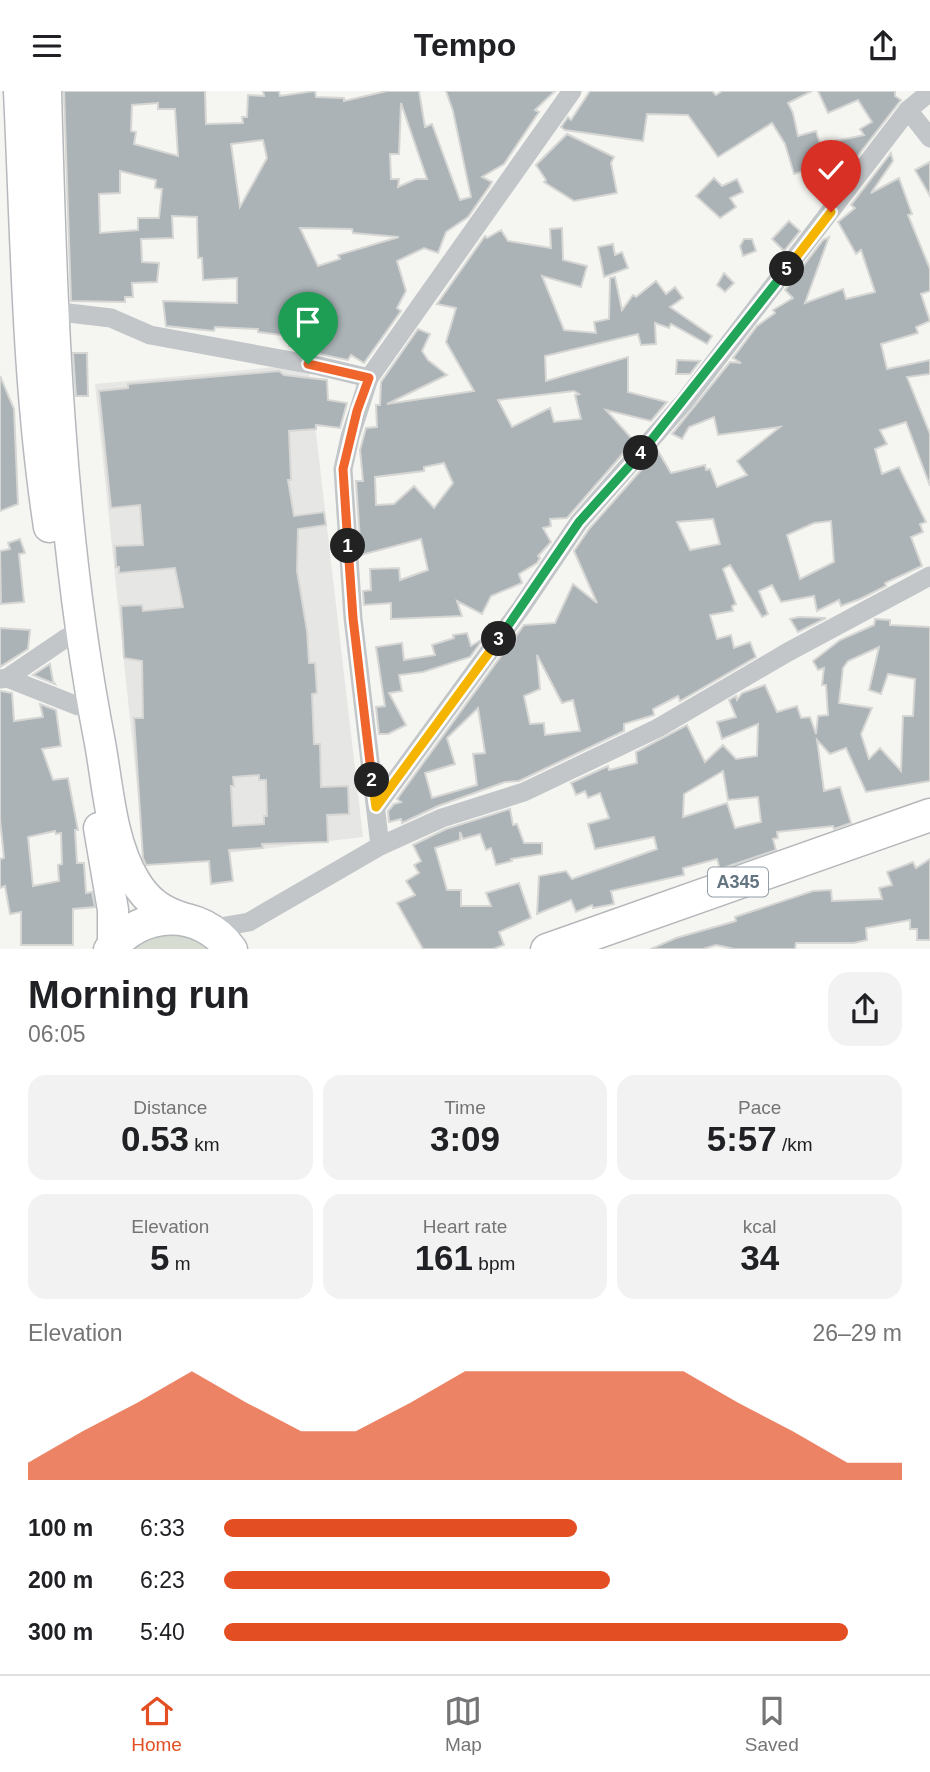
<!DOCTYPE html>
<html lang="en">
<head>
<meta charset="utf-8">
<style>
	body { margin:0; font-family:Helvetica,sans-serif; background:#f2f2f2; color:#202124; height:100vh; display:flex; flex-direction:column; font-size:26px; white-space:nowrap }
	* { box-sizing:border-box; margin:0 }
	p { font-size:23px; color:#757577 }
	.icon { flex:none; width:38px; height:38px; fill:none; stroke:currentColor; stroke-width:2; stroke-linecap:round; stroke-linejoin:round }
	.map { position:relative; height:858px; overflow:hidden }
	.details { display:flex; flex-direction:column; background:#fff; flex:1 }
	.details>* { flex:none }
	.pin { position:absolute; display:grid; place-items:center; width:60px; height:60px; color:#fff; margin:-72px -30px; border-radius:50% 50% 50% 0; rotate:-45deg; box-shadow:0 0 7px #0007 }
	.pin .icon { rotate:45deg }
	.km { position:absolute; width:35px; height:35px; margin:-18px; border-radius:50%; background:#222; color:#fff; font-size:19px; line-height:35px; text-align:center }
	.round { display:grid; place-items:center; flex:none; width:74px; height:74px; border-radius:21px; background:#f2f2f2 }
	.headline { display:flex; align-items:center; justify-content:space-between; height:119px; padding:0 28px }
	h1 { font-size:38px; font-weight:800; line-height:52px }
	.metrics { display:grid; grid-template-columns:repeat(3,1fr); gap:10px; height:119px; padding:7px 28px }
	.metrics div { display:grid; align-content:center; border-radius:18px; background:#f2f2f2; text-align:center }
	.metrics b { font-size:35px; font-weight:800 }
	.metrics small { font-size:19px; font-weight:400 }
	.metrics p { font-size:19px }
	.chart { height:196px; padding:14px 28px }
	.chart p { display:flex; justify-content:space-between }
	.chart svg { width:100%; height:126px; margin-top:7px; fill:#e34f23; opacity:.7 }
	ul { padding:0 28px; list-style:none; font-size:23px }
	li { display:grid; grid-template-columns:112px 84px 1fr; align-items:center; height:52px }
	li i { height:18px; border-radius:9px; background:#e34f23 }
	header { display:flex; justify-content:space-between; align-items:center; height:91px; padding:0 28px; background:#fff; font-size:32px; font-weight:800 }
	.dock { display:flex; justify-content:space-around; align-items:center; height:98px; border-top:2px solid #e0e0e0; background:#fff; font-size:19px; color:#757577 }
	.dock a { display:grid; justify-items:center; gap:4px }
	.dock .selected { color:#e34f23 }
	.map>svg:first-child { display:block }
</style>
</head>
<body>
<header><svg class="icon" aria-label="menu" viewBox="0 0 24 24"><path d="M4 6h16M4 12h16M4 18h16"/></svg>Tempo<svg class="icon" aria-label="share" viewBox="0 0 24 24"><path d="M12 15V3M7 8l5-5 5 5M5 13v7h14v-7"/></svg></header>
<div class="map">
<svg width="930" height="859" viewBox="0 0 930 859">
	<rect width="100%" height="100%" fill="#f5f5f1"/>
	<polygon fill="#e6e7e5" points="308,273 363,746 145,772 95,293"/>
	<polygon fill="#d6dcd2" points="157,841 196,846 213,859 126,859"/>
	<g fill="#abb3b7" stroke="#d6d6d4" stroke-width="2" fill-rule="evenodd">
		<path d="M64,0H205L206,33L243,32L242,26H247L248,4L264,5L263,0H279L280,5L315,0L316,6L344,7V10L387,0H419L425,36L432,33L460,109L471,106L453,20L446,0H555L535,19L539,21L504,73L482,86L492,91L489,96L468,126L446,141L438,162L424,157L397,170L406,200L397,217L401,220L364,272L351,264L348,269L319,263L321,256L289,255L290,245L258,241V238L215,236L214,240L166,235L163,210L237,212V187L203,189L202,167H198L197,126L172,125L173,147L141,148L142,171L159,172L157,191L132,192L133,206H125V211L71,210ZM158,12V18H175L178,65L134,53L136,41L131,40L132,14ZM401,12L427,88H416L398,96L399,88H391L390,63H399ZM263,49L267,67L240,116L231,53ZM120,80L156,89L155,97L162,98L159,127H138V139L100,142L99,103L120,102ZM300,137L352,138L353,142L399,146L338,164L340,168L318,175Z"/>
		<polygon points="590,0 712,0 716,4 722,0 812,0 788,12 793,22 798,45 816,40 820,53 864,44 860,38 872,31 858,9 828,22 818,0 895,0 895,5 901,9 832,98 820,86 826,73 794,83 785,53 772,32 718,66 688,24 647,23 643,50 565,39 561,36 568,26 571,29"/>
		<polygon points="567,43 614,66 611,72 617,102 574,110 544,91 546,89 536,74"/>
		<path d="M891,62L893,70L871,102L899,87L912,123L908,124L930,178V200L921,203L930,230L916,236L918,242L881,253L887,278L930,269V283L907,286L930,343V395L906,331L880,339L887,353L875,358L882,383L899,376L926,431L920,433L923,441L911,446L922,475L885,492L886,495L860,508L841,515L839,509L817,520L814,505L781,511L772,494L759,500L768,523L762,526L730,474L723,478L736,513L732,515L733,520L710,524L717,548L731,544L734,557L750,551L756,566L680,610L678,605L653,618L654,624L624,633V640L519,690L505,691L438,715L402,732L401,728L389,731L388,720L394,713L401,711L397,708L512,550L515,552L516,545L524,534L555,532L573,493L597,512L574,460L589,438L658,360L671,382L705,374L706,379L710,378L717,396L747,384L737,370L780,336L718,344L714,326L689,336L682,348L672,343L730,271L741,272L733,267L757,235L775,222L773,219L793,207L785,199L823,149L829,146L805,212L843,198L846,208L875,201L861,159L856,163L838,131L855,117L851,114ZM713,428L720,453L690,459L677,431ZM831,430L834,471L800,488L787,444L814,432ZM537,564L562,612L573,609L580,640L545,644L544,632L530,633L524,605L540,598ZM478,617L485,662L473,663L477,694L432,707L425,682L455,673L447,647Z"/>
		<polygon points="930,71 930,105 915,79"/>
		<polygon points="714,87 722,95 737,88 743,101 730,107 736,116 720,127 696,105"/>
		<polygon points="789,130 800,140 784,160 772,148"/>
		<path d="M562,137L563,169L587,175L581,196L542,185L564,239L596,242L594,231L609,228L610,187L615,186L622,219L633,204L636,206L656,190L666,203L675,196L683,207L670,216L712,245L707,253L671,233L669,237L655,232L656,253L641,254L638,243L545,265L546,290L628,266V301L667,311L651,330L606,319L634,350L567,427L550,428L551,435L543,437L551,451L538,465L540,467L537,472L519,483L522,492L491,505L482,523L457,510L462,525L391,528V512L364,514L363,500L371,499L370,478L399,477L400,489L428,479L421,448L361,464L356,390H363L360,359L366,337L377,336L376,314H380L381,291L418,238L430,243L422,260L428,269L447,284L387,313L474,300L446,251L456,217L437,213L485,145L487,147L501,139L508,150L551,157L550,138ZM574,300L579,303L575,304L581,328L554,331L550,317L512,336L498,309ZM444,372L453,392L434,417L414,395L394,413L376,414L375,386L424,380V376Z"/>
		<polygon points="744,148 752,148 756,160 743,165 740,155"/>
		<polygon points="613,153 615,164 622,161 628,177 604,186 598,156"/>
		<polygon points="724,182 734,192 725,201 717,194"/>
		<polygon points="73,262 87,262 88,305 76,305"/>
		<polygon points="677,269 700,270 690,283 676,283"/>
		<path d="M279,280L284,284L327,289L328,309L347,312L340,337L316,334V338L289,340L291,389H288L294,425L324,421L326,434L298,438L297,480L307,540L309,572H315L317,602L312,603L314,653H320L321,696L348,695L349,723L327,724L328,751L262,753L263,757L229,759L233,790L211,793L209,770L146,774L143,767L134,627H143L142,570L124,567L121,515L142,514L143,520L183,516L175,477L119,482V476H116L115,455L143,454L140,414L111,417L99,300L128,297V293ZM259,684V689H266L267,725H264V733L233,735L231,695H234L233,686Z"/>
		<polygon points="0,285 14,318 18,413 0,420"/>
		<polygon points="20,448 25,462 19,463 24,511 1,513 0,460 10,458 8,452"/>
		<polygon points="799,526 826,527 798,541 790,528"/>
		<path d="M875,528L890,529V534L930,536V690L866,701L846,657L830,663L817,649L824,700L840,696L851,732L834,738L833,735L777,741L778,747L773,748L776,759L720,778L717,768L683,777L684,784L611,800L614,813L593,817L592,814L576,821L571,809L537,823L539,785L566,780L572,788L657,758L654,746L595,758L588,733L609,727L600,702L588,707L585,700L576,704L571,692L608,675L609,679L637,672L636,661L687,634L705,671L723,654L736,668L757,665L758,633L722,648L717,631L736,626L729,609L736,605L737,609L742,602L765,594L777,621L797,615L801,627L810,626L816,643L818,625L828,624L826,594H822L824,577L818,579L813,570L840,549L874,534ZM879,556L869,599L881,603L888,583L915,588L913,625H903L901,680L880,657L869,668L861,643L872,617L839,612L843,577L848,570ZM723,680L728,709L758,706L761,731L735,737L727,712L683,726L684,703Z"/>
		<polygon points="0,537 30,539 28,558 0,576"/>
		<polygon points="467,542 471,555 484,547 470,566 423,581 399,584 402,600 389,602 406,634 388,643 379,643 376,616 385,615 376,556 402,552 404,569 435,564 432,554 454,547 453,544"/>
		<polygon points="50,573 53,590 55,593 33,584"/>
		<path d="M0,600L12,602L14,630L43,626L40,613L56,619L61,655L42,658L53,689L68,687L78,739H75L77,772H84L86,802L92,801L95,816L73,818V854H21V821L10,823L5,795L0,797V768L4,767L0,728ZM55,740L56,743L61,742L62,773L58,774L59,790L33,795L28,746Z"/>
		<polygon points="510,718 513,734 517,733 524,752 542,752 542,763 511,768 512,770 496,774 491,757 486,759 480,743 463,748 460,741 460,749 435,757 447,799 461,799 461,815 491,815 486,802 519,792 531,827 499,841 504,854 493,858 423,858 397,812 415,804 406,790 419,782 414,774 421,770 413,754 446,738"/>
		<polygon points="930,768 930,849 917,849 917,838 910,838 910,829 866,837 867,849 854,852 796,852 795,858 735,858 716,854 703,858 651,858 676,847 736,830 735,826 813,800 831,799 832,810 882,808 879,797 892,794 887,781 913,771 916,777"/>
	</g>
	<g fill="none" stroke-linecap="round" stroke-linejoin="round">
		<defs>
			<g id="primary">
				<path d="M19,0C26,145 27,292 49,436"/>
				<path d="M46,0C52,219 58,436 100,652C108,696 111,751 135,790C147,810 161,820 183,827"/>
				<polyline points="99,737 113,819 113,854"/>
			</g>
			<g id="trunk">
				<path d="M110,859C140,818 201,816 231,859"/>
				<polyline points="547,859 930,724"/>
			</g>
		</defs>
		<use href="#primary" stroke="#b5b9bd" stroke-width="33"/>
		<use href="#trunk" stroke="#b5b8bb" stroke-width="35"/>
		<g stroke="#c2c6c9" stroke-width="19">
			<polyline points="908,19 930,47"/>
			<polyline points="52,220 111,227 150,244 319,275 369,287"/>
			<polyline points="7,587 78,615"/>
			<polyline points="0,588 7,587 66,547"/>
			<polyline points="376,716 521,517 579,431 684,311 908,19 930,1"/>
			<polyline points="380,755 353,527 343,378 350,346 369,287 572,0"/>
			<polyline points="204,835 220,836 249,831 380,755 442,727 524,701 658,637 788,561 930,485"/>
		</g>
		<use href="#primary" stroke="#fff" stroke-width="30"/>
		<use href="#trunk" stroke="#fff" stroke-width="32"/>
	</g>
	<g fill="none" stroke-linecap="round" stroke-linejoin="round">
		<defs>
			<polyline id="split-1" points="308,273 369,287 357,320 343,378 348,455"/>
			<polyline id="split-2" points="348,455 353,527 372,689"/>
			<polyline id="split-3" points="372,689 376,716 499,548"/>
			<polyline id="split-4" points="499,548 579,431 641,362"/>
			<polyline id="split-5" points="641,362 787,178"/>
			<polyline id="split-6" points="787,178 831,121"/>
		</defs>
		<use href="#split-1" stroke="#fff" stroke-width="14"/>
		<use href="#split-2" stroke="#fff" stroke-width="14"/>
		<use href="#split-3" stroke="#fff" stroke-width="14"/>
		<use href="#split-4" stroke="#fff" stroke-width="14"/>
		<use href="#split-5" stroke="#fff" stroke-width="14"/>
		<use href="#split-6" stroke="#fff" stroke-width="14"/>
		<use href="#split-1" stroke="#f0652b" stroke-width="9"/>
		<use href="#split-2" stroke="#f0652b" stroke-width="9"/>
		<use href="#split-3" stroke="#f5b400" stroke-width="9"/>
		<use href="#split-4" stroke="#22a559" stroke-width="9"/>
		<use href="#split-5" stroke="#22a559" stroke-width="9"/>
		<use href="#split-6" stroke="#f5b400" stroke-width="9"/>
	</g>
	<g text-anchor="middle" stroke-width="7" stroke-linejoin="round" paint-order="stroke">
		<rect fill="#fff" stroke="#929ea8" stroke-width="2" x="708" y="776.5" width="60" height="29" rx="5"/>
		<g font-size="18" font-weight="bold" fill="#647582">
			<text x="738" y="797">A345</text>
		</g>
	</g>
</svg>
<div class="pin" style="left:308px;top:273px;background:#1e9e55"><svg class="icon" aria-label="arrive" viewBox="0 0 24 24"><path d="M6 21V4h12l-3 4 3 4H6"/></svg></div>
<div class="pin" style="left:831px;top:121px;background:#d93025"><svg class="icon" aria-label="check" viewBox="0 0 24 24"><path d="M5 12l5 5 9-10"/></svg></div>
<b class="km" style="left:348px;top:455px">1</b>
<b class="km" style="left:372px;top:689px">2</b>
<b class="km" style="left:499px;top:548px">3</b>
<b class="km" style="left:641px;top:362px">4</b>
<b class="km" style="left:787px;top:178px">5</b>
</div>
<section class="details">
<div class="headline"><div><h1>Morning run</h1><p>06:05</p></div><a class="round"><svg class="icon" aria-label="share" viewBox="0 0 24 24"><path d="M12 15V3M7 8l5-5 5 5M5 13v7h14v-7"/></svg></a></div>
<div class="metrics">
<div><p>Distance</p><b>0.53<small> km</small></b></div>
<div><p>Time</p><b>3:09</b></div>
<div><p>Pace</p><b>5:57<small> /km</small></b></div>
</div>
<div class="metrics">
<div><p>Elevation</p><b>5<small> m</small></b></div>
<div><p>Heart rate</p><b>161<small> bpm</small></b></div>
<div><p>kcal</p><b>34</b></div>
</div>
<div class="chart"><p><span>Elevation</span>26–29 m</p>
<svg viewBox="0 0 160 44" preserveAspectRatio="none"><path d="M0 44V38L10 27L20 17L30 6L40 17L50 27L60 27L70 17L80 6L90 6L100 6L110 6L120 6L130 17L140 27L150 38L160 38V44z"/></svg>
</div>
<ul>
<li><b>100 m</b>6:33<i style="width:52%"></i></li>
<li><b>200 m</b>6:23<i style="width:57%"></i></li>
<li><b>300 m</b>5:40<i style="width:92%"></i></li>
</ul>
</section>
<nav class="dock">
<a class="selected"><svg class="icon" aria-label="home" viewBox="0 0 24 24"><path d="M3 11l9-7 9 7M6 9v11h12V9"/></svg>Home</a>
<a><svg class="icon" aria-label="map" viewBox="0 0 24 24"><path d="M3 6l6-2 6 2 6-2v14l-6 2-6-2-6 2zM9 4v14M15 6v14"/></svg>Map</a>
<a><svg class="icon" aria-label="saved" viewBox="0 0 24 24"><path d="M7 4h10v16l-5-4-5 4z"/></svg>Saved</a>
</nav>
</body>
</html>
